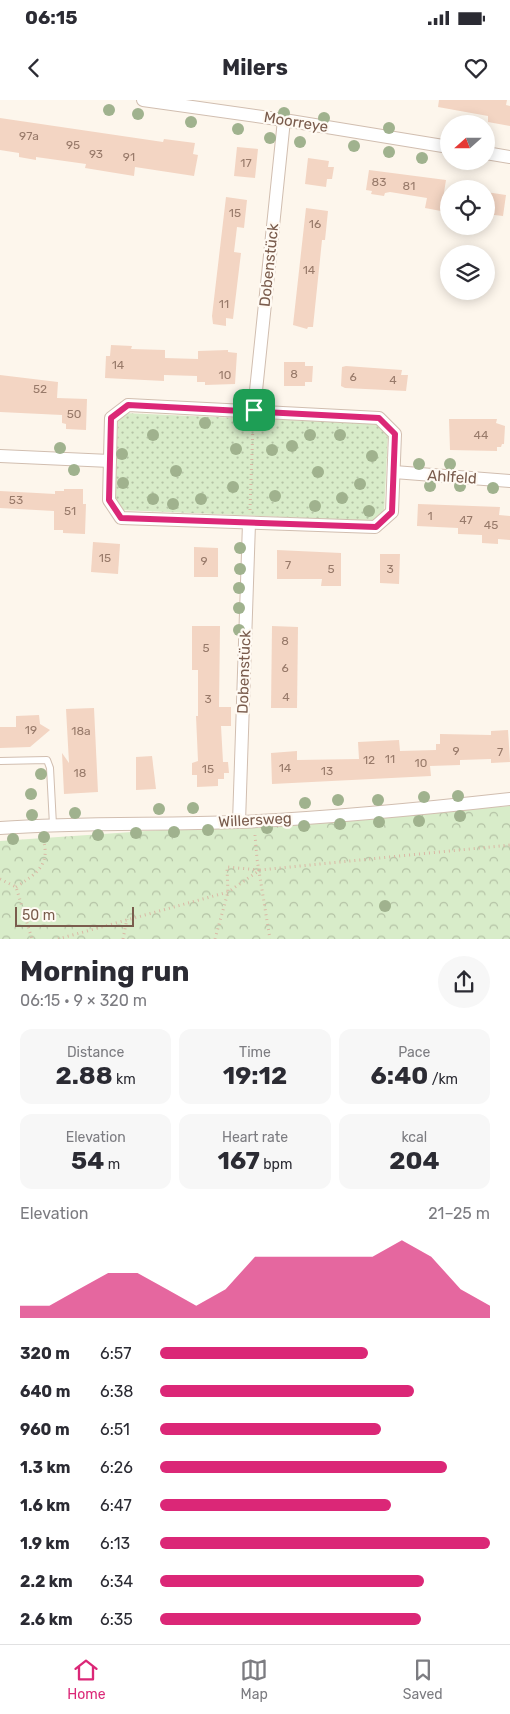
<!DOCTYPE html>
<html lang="en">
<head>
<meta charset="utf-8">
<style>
	body { margin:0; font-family:Rubik,sans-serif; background:#f7f7f7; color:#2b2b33; height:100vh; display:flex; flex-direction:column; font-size:19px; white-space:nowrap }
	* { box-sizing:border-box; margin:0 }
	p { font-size:16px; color:#7c7c81 }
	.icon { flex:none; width:28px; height:28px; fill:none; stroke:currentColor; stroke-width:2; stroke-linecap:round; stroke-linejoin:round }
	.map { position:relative; height:839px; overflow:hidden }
	.sheet { display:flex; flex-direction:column; background:#fff; flex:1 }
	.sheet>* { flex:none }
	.needle { width:32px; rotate:249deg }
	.fabs { position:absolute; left:440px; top:15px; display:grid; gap:10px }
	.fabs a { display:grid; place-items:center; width:55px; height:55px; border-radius:50%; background:#fff; box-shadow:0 2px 12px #0003; font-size:25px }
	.scale { position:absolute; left:15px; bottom:12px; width:119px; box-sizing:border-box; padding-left:5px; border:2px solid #7a5c4d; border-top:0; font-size:14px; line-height:18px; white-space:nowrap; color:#7a5c4d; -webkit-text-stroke:4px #fffaf3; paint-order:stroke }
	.pin { position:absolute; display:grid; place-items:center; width:42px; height:42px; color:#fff; margin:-21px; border-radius:10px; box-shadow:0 2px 8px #0006 }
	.round { display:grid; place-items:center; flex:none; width:52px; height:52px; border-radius:26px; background:#f7f7f7 }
	.summary { display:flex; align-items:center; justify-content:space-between; height:85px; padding:0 20px }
	h1 { font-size:28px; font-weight:700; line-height:38px }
	.metrics { display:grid; grid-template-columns:repeat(3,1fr); gap:8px; height:85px; padding:5px 20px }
	.metrics div { display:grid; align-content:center; border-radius:12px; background:#f7f7f7; text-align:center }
	.metrics b { font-size:25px; font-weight:700 }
	.metrics small { font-size:14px; font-weight:400 }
	.metrics p { font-size:14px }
	.chart { height:140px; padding:10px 20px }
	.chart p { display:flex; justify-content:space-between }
	.chart svg { width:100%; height:90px; margin-top:5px; fill:#db2777; opacity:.7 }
	ul { padding:0 20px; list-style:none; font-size:16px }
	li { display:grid; grid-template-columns:80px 60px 1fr; align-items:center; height:38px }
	li i { height:12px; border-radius:6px; background:#db2777 }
	.status { display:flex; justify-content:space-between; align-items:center; height:35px; padding:0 25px; background:#fff; direction:ltr }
	.status svg { height:14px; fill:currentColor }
	header { display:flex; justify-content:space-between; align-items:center; height:65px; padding:0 20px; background:#fff; font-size:22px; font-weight:700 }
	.dock { display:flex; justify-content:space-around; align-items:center; height:70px; border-top:1px solid #e1e1e2; background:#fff; font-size:14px; color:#7c7c81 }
	.dock a { display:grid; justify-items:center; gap:2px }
	.dock .current { color:#db2777 }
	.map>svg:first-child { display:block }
</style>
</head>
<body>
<div class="status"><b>06:15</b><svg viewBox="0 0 49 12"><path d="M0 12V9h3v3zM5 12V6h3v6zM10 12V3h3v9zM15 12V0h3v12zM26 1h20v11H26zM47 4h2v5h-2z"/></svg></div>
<header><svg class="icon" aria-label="back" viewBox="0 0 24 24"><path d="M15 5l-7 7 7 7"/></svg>Milers<svg class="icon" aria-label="heart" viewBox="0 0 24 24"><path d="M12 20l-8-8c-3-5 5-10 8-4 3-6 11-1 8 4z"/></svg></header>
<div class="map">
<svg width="510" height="839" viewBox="0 0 510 839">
	<defs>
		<pattern id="grass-dots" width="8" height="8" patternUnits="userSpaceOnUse" patternTransform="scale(1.25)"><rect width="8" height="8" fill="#d8ecc9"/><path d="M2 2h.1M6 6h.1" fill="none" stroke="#b4c2a5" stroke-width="1.8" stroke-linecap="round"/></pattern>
		<pattern id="forest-crowns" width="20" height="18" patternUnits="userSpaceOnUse" patternTransform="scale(1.25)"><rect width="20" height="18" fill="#d8ecc9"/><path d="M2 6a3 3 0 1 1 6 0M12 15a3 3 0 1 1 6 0" fill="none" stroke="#b4c2a5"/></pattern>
	</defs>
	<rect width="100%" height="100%" fill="#fdf6ec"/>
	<polygon fill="url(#grass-dots)" points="124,313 381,324 388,332 384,415 377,421 120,410 115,404 118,319"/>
	<polygon fill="url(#forest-crowns)" points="510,706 510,839 0,839 0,741"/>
	<g fill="#f3d5c3">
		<polygon points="439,0 507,0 506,5 510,6 510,26 488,22 488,16 438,7"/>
		<polygon points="0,18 163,42 164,39 195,43 193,54 198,55 194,76 135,67 134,76 85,68 86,64 36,57 36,60 19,57 19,53 0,50"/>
		<polygon points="237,47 258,49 255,78 234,76"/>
		<polygon points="308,58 329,61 328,67 334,67 332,79 327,79 326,87 305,84"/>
		<polygon points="369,70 446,80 441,111 425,108 427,98 390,92 385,93 384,96 371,94 372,91 366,90"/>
		<polygon points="486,92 506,95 503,116 486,114"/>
		<polygon points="226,97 247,100 244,128 237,127 234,152 241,153 233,219 226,218 226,226 213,224 212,216"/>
		<polygon points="306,108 328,111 325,140 322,140 313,227 308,227 307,229 293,225"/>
		<polygon points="111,245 132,246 131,249 165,250 165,258 198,259 198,251 228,250 228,252 237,253 235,284 205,285 205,282 197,282 197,276 164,275 164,281 105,278 106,256 110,256"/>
		<polygon points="284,262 305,262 305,266 313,266 312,282 305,282 305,286 284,286"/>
		<polygon points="346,266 402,270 401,275 408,275 406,291 345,288 341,286 342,267"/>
		<polygon points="0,275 58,282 57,298 87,299 86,330 66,329 66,324 62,323 62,315 0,312"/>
		<polygon points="449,319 497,319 496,323 505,326 504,344 502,344 501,347 497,347 497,351 450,350"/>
		<polygon points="64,389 83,389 83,404 86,404 85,434 63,433 63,430 54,430 54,411 0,408 0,391 55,394 55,391 64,391"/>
		<polygon points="418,404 500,407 499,415 510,416 510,440 498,439 498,444 482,443 482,435 458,434 458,428 417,426"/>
		<polygon points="93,442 120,444 118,474 91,472"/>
		<polygon points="194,447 218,448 218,477 194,477"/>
		<polygon points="277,450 341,453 341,486 321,486 322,479 277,479"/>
		<polygon points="380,454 400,454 399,484 380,483"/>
		<polygon points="192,526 220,526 219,607 231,607 231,626 221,626 223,662 228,662 229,673 224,673 224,679 218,679 218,686 197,687 197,675 192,675 192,663 198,661 196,616 198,616 198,570 192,570"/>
		<polygon points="272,526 298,527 297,608 271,608"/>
		<polygon points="94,608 98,692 64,694 62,653 69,663 66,609"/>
		<polygon points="39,615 40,624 50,630 30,647 0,648 0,627 16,627 16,616"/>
		<polygon points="508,630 510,662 491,663 491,659 460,660 460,665 430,666 431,676 272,684 271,653 297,651 297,660 359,659 358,642 399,640 400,651 436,650 436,644 440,644 440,634 491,635 491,631"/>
		<polygon points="152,656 156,689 136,690 136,657"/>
	</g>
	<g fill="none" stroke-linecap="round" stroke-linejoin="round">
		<defs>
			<polyline id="service" points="0,661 47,660 50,668 53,725"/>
			<g id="minor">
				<polyline points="143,0 284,20 449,47"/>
				<polyline points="486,53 510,57"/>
				<polygon points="128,305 379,318 395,334 392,412 375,427 121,418 109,400 111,318"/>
				<polyline points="254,310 284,20"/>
				<polyline points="0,356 110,361"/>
				<polyline points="394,372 510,381"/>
				<polyline points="239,722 249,423"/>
				<path d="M0,728C79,722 159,725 238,722C329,718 420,709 510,699"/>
			</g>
		</defs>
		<use href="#service" stroke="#d1beb0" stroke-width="8"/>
		<use href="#minor" stroke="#d1beb0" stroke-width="14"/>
		<g stroke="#d9b8a5" stroke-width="3" stroke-dasharray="1 4" stroke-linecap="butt">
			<polyline points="250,410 253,324"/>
			<polyline points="255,735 257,759 270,839"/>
			<polyline points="0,779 16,787 32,839"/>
			<path d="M16,787C36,774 51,765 43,739"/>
			<polyline points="58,839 228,792 260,770 510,745"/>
			<polyline points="123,839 127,819"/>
			<polyline points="215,839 228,792 227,767 259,770"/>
		</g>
		<use href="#service" stroke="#fff" stroke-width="6"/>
		<use href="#minor" stroke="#fff" stroke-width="12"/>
	</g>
	<g fill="#a0b28e">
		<circle cx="109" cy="10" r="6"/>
		<circle cx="284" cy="13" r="6"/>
		<circle cx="138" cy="14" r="6"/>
		<circle cx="324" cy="18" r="6"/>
		<circle cx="191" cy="22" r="6"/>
		<circle cx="389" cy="28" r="6"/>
		<circle cx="238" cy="29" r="6"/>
		<circle cx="270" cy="38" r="6"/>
		<circle cx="300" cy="42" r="6"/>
		<circle cx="354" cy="46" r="6"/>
		<circle cx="389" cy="52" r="6"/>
		<circle cx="422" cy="58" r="6"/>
		<circle cx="205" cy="323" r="6"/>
		<circle cx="153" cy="335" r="6"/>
		<circle cx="310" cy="335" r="6"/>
		<circle cx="340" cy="335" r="6"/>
		<circle cx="292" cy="346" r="6"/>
		<circle cx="60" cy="348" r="6"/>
		<circle cx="236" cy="349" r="6"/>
		<circle cx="272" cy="350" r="6"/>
		<circle cx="122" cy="354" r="6"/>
		<circle cx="372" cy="356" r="6"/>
		<circle cx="419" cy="364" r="6"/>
		<circle cx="450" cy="364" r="6"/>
		<circle cx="74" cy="370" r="6"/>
		<circle cx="176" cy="371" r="6"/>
		<circle cx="318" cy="372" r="6"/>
		<circle cx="123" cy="383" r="6"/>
		<circle cx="360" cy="384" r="6"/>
		<circle cx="430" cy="386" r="6"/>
		<circle cx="460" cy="386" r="6"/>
		<circle cx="233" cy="387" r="6"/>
		<circle cx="493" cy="388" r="6"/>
		<circle cx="275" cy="396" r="6"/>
		<circle cx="342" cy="398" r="6"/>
		<circle cx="153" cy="399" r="6"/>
		<circle cx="201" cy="399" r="6"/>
		<circle cx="173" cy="404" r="6"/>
		<circle cx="315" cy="406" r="6"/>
		<circle cx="369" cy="411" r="6"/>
		<circle cx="240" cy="448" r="6"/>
		<circle cx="240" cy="469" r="6"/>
		<circle cx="239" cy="488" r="6"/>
		<circle cx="239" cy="508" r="6"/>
		<circle cx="239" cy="530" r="6"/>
		<circle cx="41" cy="674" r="6"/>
		<circle cx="31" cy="694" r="6"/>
		<circle cx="458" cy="696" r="6"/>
		<circle cx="424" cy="697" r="6"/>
		<circle cx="338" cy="700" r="6"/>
		<circle cx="378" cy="700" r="6"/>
		<circle cx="305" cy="703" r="6"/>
		<circle cx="193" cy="708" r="6"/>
		<circle cx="159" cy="709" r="6"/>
		<circle cx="75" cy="713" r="6"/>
		<circle cx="32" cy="715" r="6"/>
		<circle cx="460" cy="716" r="6"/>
		<circle cx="419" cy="721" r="6"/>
		<circle cx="379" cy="722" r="6"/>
		<circle cx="340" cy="724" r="6"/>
		<circle cx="304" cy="726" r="6"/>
		<circle cx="267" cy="728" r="6"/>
		<circle cx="208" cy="730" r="6"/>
		<circle cx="174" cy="732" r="6"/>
		<circle cx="136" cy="733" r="6"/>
		<circle cx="98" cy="735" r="6"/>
		<circle cx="44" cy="737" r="6"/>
		<circle cx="13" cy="739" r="6"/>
		<circle cx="385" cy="806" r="6"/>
	</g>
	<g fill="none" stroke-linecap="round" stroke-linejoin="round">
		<defs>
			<polygon id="route" points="128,305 379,318 395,334 392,412 376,427 121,418 109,400 111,318"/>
		</defs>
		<use href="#route" stroke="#fff" stroke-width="10"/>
		<use href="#route" stroke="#db2777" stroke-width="6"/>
	</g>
	<g text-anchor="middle" stroke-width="4.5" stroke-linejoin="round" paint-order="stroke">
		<g font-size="12" fill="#987a6a">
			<text x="29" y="40">97a</text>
			<text x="73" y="49">95</text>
			<text x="96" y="58">93</text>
			<text x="129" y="61">91</text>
			<text x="246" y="67">17</text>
			<text x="379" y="86">83</text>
			<text x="409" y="90">81</text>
			<text x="235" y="117">15</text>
			<text x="315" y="128">16</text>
			<text x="309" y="174">14</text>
			<text x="224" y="208">11</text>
			<text x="118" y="269">14</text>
			<text x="294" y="278">8</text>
			<text x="225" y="279">10</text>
			<text x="353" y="281">6</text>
			<text x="393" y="284">4</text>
			<text x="40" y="293">52</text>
			<text x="74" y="318">50</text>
			<text x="481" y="339">44</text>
			<text x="16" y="404">53</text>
			<text x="70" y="415">51</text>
			<text x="430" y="420">1</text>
			<text x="466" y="424">47</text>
			<text x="491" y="429">45</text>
			<text x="105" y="462">15</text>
			<text x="204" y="465">9</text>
			<text x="288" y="469">7</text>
			<text x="331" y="473">5</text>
			<text x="390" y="473">3</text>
			<text x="285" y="545">8</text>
			<text x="206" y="552">5</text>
			<text x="285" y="572">6</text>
			<text x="286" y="601">4</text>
			<text x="208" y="603">3</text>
			<text x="31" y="634">19</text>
			<text x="81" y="635">18a</text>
			<text x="456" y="655">9</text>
			<text x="500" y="656">7</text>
			<text x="390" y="663">11</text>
			<text x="369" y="664">12</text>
			<text x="421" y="667">10</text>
			<text x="285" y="672">14</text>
			<text x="208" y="673">15</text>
			<text x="327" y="675">13</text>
			<text x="80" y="677">18</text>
		</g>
		<g font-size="15" fill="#7a5c4d" stroke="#fffaf3">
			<text transform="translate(296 22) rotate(9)" y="5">Moorreye</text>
			<text transform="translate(269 165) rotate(-84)" y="5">Dobenstück</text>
			<text transform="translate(452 377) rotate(4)" y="5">Ahlfeld</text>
			<text transform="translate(244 572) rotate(-88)" y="5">Dobenstück</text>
			<text transform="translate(255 720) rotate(-3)" y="5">Willersweg</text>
		</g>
	</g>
</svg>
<div class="fabs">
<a><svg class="needle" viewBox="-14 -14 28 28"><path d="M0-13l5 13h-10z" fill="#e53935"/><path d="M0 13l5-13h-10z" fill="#7c7c81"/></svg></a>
<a><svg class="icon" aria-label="locate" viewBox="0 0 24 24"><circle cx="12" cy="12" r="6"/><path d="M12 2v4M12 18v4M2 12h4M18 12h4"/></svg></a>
<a><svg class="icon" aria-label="layers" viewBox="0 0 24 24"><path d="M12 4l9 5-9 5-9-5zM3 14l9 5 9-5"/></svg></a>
</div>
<div class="scale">50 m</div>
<div class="pin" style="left:254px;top:310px;background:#1e9e55"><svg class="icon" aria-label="arrive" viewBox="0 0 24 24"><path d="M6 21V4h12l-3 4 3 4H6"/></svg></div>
</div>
<section class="sheet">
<div class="summary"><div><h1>Morning run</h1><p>06:15 · 9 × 320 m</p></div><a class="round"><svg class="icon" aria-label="share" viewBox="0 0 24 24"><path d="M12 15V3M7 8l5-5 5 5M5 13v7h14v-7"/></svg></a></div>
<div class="metrics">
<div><p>Distance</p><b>2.88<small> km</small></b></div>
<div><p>Time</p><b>19:12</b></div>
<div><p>Pace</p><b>6:40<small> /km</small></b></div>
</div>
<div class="metrics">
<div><p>Elevation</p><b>54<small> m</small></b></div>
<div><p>Heart rate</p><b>167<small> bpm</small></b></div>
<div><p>kcal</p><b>204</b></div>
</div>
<div class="chart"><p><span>Elevation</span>21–25 m</p>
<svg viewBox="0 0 160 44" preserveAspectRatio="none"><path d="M0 44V38L10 38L20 30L30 22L40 22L50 30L60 38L70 30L80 14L90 14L100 14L110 14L120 14L130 6L140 14L150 30L160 38V44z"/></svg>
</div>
<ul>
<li><b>320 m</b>6:57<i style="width:63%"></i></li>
<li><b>640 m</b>6:38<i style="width:77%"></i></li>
<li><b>960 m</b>6:51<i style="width:67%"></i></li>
<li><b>1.3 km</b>6:26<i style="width:87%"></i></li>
<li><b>1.6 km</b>6:47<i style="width:70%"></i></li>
<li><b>1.9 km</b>6:13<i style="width:100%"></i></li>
<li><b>2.2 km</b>6:34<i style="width:80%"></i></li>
<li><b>2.6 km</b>6:35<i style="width:79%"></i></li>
</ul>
</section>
<nav class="dock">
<a class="current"><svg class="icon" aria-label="home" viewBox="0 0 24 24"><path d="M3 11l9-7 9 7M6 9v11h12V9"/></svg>Home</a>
<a><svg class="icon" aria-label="map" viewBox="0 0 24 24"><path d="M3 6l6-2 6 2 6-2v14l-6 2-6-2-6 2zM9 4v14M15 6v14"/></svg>Map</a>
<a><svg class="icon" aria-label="saved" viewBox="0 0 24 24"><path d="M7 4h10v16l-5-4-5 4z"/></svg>Saved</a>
</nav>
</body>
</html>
